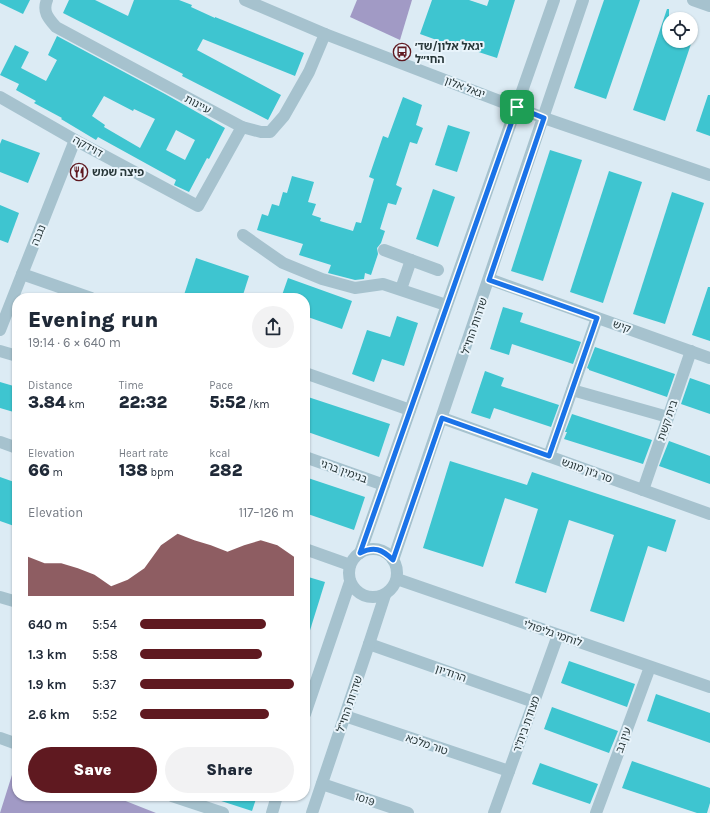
<!DOCTYPE html>
<html lang="en">
<head>
<meta charset="utf-8">
<style>
	body { margin:0; font-family:Karla,"Noto Sans Hebrew",sans-serif; background:#f2f2f3; color:#1f2937; height:100vh; display:flex; flex-direction:column; font-size:15px; white-space:nowrap }
	* { box-sizing:border-box; margin:0 }
	p { font-size:13px; color:#747a83 }
	.icon { flex:none; width:22px; height:22px; fill:none; stroke:currentColor; stroke-width:2; stroke-linecap:round; stroke-linejoin:round }
	.map { position:relative; flex:1; overflow:hidden }
	.panel { position:absolute; left:12px; top:293px; width:298px; height:508px; display:flex; flex-direction:column; background:#fff; border-radius:16px; box-shadow:0 1px 3px #0004 }
	.panel>* { flex:none }
	.buttons { position:absolute; left:662px; top:12px; display:grid; gap:8px }
	.buttons a { display:grid; place-items:center; width:36px; height:36px; border-radius:50%; background:#fff; box-shadow:0 1px 3px #0004; font-size:20px }
	.pin { position:absolute; display:grid; place-items:center; width:34px; height:34px; color:#fff; margin:-17px; border-radius:8px; box-shadow:0 2px 6px #0006 }
	.round { display:grid; place-items:center; flex:none; width:42px; height:42px; border-radius:21px; background:#f2f2f3 }
	.head { display:flex; align-items:center; justify-content:space-between; height:68px; padding:0 16px }
	h1 { font-size:22px; font-weight:800; line-height:30px }
	.figures { display:grid; grid-template-columns:repeat(3,1fr); gap:6px; height:68px; padding:4px 16px }
	.figures div { display:grid; align-content:center }
	.figures b { font-size:17px; font-weight:800 }
	.figures small { font-size:11px; font-weight:400 }
	.figures p { font-size:11px }
	.chart { height:112px; padding:8px 16px }
	.chart p { display:flex; justify-content:space-between }
	.chart svg { width:100%; height:72px; margin-top:4px; fill:#5f1920; opacity:.7 }
	.action { display:flex; gap:8px; margin-top:auto; padding:8px 16px }
	.action a { flex:1; height:46px; border-radius:24px; background:#5f1920; color:#fff; font-size:16px; font-weight:800; line-height:46px; text-align:center }
	.action a+a { background:#f2f2f3; color:#1f2937 }
	ul { padding:0 16px; list-style:none; font-size:13px }
	li { display:grid; grid-template-columns:64px 48px 1fr; align-items:center; height:30px }
	li i { height:10px; border-radius:5px; background:#5f1920 }
	.map>svg:first-child { display:block }
</style>
</head>
<body>
<div class="map">
<svg width="710" height="813" viewBox="0 0 710 813">
	<rect width="100%" height="100%" fill="#dcebf4"/>
	<g fill="#a19ac5">
		<polygon points="357,0 412,0 400,40 350,17"/>
		<polygon points="17,759 17,796 113,796 156,813 0,813"/>
	</g>
	<g fill="#3ec5d0" fill-rule="evenodd">
		<polygon points="0,0 30,0 23,14 0,3"/>
		<polygon points="69,0 95,0 128,16 134,0 179,0 192,5 191,7 215,18 215,17 304,53 295,76 203,39 197,50 281,95 268,120 182,76 183,74 63,13"/>
		<polygon points="432,0 469,0 487,6 489,0 515,0 497,58 457,45 456,47 420,34"/>
		<polygon points="604,0 640,0 606,99 574,88"/>
		<polygon points="667,9 669,9 669,41 692,41 665,121 633,110"/>
		<path d="M57,36L165,94L225,128L209,159L207,158L189,192L174,185L176,180L98,137L96,140L61,119L62,118L34,103L36,101L16,90L19,84L0,75L15,45L29,52L21,68L46,81L57,60L48,55ZM104,96L133,111L134,109L155,119L140,148L104,127L105,125L92,116ZM176,130L195,140L185,160L166,150Z"/>
		<polygon points="708,95 710,95 710,136 696,131"/>
		<polygon points="403,97 422,105 416,125 423,128 417,144 410,142 396,185 402,188 396,205 388,203 380,229 385,231 381,243 377,248 378,254 371,275 365,273 364,279 355,280 328,273 331,265 299,255 303,244 257,230 262,214 268,216 272,204 279,206 283,192 287,193 292,176 314,182 308,202 316,204 312,215 321,218 320,221 353,231 356,222 361,223 374,179 369,177 383,136 388,138"/>
		<polygon points="448,125 470,132 457,172 435,165"/>
		<polygon points="2,139 40,153 28,183 0,172 0,144"/>
		<polygon points="550,150 582,160 543,281 511,271"/>
		<polygon points="609,171 642,182 603,303 570,292"/>
		<polygon points="433,189 455,197 438,247 416,239"/>
		<polygon points="672,192 704,203 665,324 633,314"/>
		<polygon points="0,205 19,213 8,243 0,240"/>
		<polygon points="196,258 249,276 242,298 183,298"/>
		<polygon points="288,278 352,301 342,329 305,316 305,298 281,298"/>
		<polygon points="708,287 710,287 710,341 692,335"/>
		<polygon points="503,307 523,313 520,322 581,342 573,364 512,344 509,355 490,349"/>
		<polygon points="397,316 418,323 404,366 382,359 374,382 352,374 367,330 390,337"/>
		<polygon points="595,347 675,374 667,397 589,370 589,369 587,368"/>
		<polygon points="485,371 504,378 501,386 559,405 551,427 494,408 490,419 471,413"/>
		<polygon points="690,378 710,385 710,414 681,404"/>
		<polygon points="0,382 17,387 17,413 0,408"/>
		<polygon points="305,396 390,424 379,457 305,431"/>
		<polygon points="572,414 652,440 643,464 564,439 567,432 565,432"/>
		<polygon points="669,441 710,456 710,484 659,466"/>
		<polygon points="450,461 527,485 532,472 676,520 666,552 648,546 624,622 590,611 614,535 569,520 546,593 515,583 538,509 505,498 483,567 423,548"/>
		<polygon points="0,477 17,483 17,527 0,521"/>
		<polygon points="305,477 365,497 354,530 305,513"/>
		<polygon points="305,576 325,582 307,640 305,640"/>
		<polygon points="569,661 635,684 627,707 561,683"/>
		<polygon points="656,694 710,713 710,743 647,721"/>
		<polygon points="552,707 618,731 609,753 544,729"/>
		<polygon points="632,761 710,788 710,803 707,813 697,813 622,788"/>
		<polygon points="540,763 598,784 590,804 532,784"/>
		<polygon points="212,796 257,796 252,811 212,798"/>
	</g>
	<g fill="none" stroke-linecap="round" stroke-linejoin="round">
		<g stroke="#a6c2ce" stroke-width="12">
			<path d="M47,0C42,12 49,19 56,27L242,127L261,132H270L284,116L309,72L325,34"/>
			<polyline points="245,0 325,34 544,118 710,175"/>
			<polyline points="693,0 710,6"/>
			<polyline points="0,97 75,140 198,206 242,127"/>
			<polyline points="243,235 283,263 322,279 355,288 383,284 446,305"/>
			<polyline points="384,250 438,270"/>
			<polyline points="22,274 91,298"/>
			<polyline points="489,279 710,358"/>
			<polyline points="401,289 411,260"/>
			<polyline points="0,330 75,140"/>
			<polyline points="0,351 17,356"/>
			<polyline points="305,373 410,410"/>
			<polyline points="572,390 668,417"/>
			<polyline points="442,418 710,514"/>
			<polyline points="0,442 17,448"/>
			<polyline points="549,456 597,318"/>
			<polyline points="305,457 384,485"/>
			<polyline points="643,490 691,351"/>
			<circle cx="373" cy="573" r="24"/>
			<polyline points="305,549 350,565"/>
			<polyline points="360,553 554,0"/>
			<polyline points="393,560 583,0"/>
			<polyline points="397,579 710,687"/>
			<polyline points="0,597 17,602"/>
			<polyline points="369,644 534,702"/>
			<polyline points="305,714 350,582"/>
			<polyline points="345,716 509,771"/>
			<polyline points="0,738 17,744"/>
			<polyline points="322,784 408,813"/>
			<polyline points="172,796 223,813"/>
			<polyline points="272,813 277,796"/>
			<polyline points="312,813 369,644 385,595"/>
			<polyline points="494,813 558,635"/>
			<polyline points="596,813 650,667"/>
		</g>
	</g>
	<g fill="none" stroke-linecap="round" stroke-linejoin="round">
		<defs>
			<path id="route" d="M517,107L544,118L489,280L597,318L549,456L442,418L393,560C382,549 374,546 360,553Z"/>
		</defs>
		<use href="#route" stroke="#fff" stroke-width="8"/>
		<use href="#route" stroke="#1a73e8" stroke-width="5"/>
	</g>
	<defs>
		<symbol id="bus-ring" viewBox="-11 -11 22 22"><circle r="9.5" fill="#e9f4fb" stroke="#5f1920" stroke-width="1.5"/><path d="M-5-6H5V4H4V6H2V4H-2V6H-4V4H-5ZM-3.5-4V0h7V-4ZM-3.5 1.2v1.5H-2V1.2ZM2 1.2v1.5H3.5V1.2Z" fill="#5f1920"/></symbol>
		<symbol id="restaurant-ring" viewBox="-11 -11 22 22"><circle r="9.5" fill="#e9f4fb" stroke="#5f1920" stroke-width="1.5"/><path d="M-5-6h1v4h1v-4h1v4h1v-4h1v5L-1.5 .5V6h-2V.5L-5-1ZM5-6V6H3V1.5H1.5Q1.5-4 5-6Z" fill="#5f1920"/></symbol>
	</defs>
	<g fill-rule="evenodd">
		<use href="#bus-ring" x="392" y="42" width="20" height="20"/>
		<use href="#restaurant-ring" x="69" y="162" width="20" height="20"/>
	</g>
	<g text-anchor="middle" stroke-width="4" stroke-linejoin="round" paint-order="stroke">
		<g font-size="11" font-weight="bold" fill="#283739" stroke="#e9f4fb" text-anchor="start">
			<text x="415" y="50">יגאל אלון/שד׳<tspan x="415" dy="13">החי״ל</tspan></text>
			<text x="92" y="176">פיצה שמש</text>
		</g>
		<g font-size="11" fill="#283739" stroke="#e9f4fb">
			<text transform="translate(465 87) rotate(21)" y="4">יגאל אלון</text>
			<text transform="translate(198 104) rotate(28)" y="4">עיינות</text>
			<text transform="translate(88 146) rotate(29)" y="4">דוידקה</text>
			<text transform="translate(38 235) rotate(-68)" y="4">נגבה</text>
			<text transform="translate(474 326) rotate(-71)" y="4">שדרות החי"ל</text>
			<text transform="translate(622 326) rotate(20)" y="4">קיש</text>
			<text transform="translate(667 420) rotate(-71)" y="4">בית קשת</text>
			<text transform="translate(587 470) rotate(20)" y="4">סר ג'ון מונש</text>
			<text transform="translate(344 471) rotate(20)" y="4">בנימין ברגי</text>
			<text transform="translate(553 633) rotate(19)" y="4">לוחמי גליפולי</text>
			<text transform="translate(451 673) rotate(19)" y="4">הרודיון</text>
			<text transform="translate(349 704) rotate(-71)" y="4">שדרות החי"ל</text>
			<text transform="translate(526 724) rotate(-70)" y="4">מצודת בית"ר</text>
			<text transform="translate(623 740) rotate(-70)" y="4">עין גב</text>
			<text transform="translate(427 744) rotate(19)" y="4">טור מלכא</text>
			<text transform="translate(365 799) rotate(19)" y="4">1019</text>
		</g>
	</g>
</svg>
<div class="buttons">
<a><svg class="icon" aria-label="locate" viewBox="0 0 24 24"><circle cx="12" cy="12" r="6"/><path d="M12 2v4M12 18v4M2 12h4M18 12h4"/></svg></a>
</div>
<div class="pin" style="left:517px;top:107px;background:#1e9e55"><svg class="icon" aria-label="arrive" viewBox="0 0 24 24"><path d="M6 21V4h12l-3 4 3 4H6"/></svg></div>
<section class="panel">
<div class="head"><div><h1>Evening run</h1><p>19:14 · 6 × 640 m</p></div><a class="round"><svg class="icon" aria-label="share" viewBox="0 0 24 24"><path d="M12 15V3M7 8l5-5 5 5M5 13v7h14v-7"/></svg></a></div>
<div class="figures">
<div><p>Distance</p><b>3.84<small> km</small></b></div>
<div><p>Time</p><b>22:32</b></div>
<div><p>Pace</p><b>5:52<small> /km</small></b></div>
</div>
<div class="figures">
<div><p>Elevation</p><b>66<small> m</small></b></div>
<div><p>Heart rate</p><b>138<small> bpm</small></b></div>
<div><p>kcal</p><b>282</b></div>
</div>
<div class="chart"><p><span>Elevation</span>117–126 m</p>
<svg viewBox="0 0 160 44" preserveAspectRatio="none"><path d="M0 44V20L10 24L20 24L30 27L40 31L50 38L60 34L70 27L80 13L90 6L100 10L110 13L120 17L130 13L140 10L150 13L160 20V44z"/></svg>
</div>
<ul>
<li><b>640 m</b>5:54<i style="width:82%"></i></li>
<li><b>1.3 km</b>5:58<i style="width:79%"></i></li>
<li><b>1.9 km</b>5:37<i style="width:100%"></i></li>
<li><b>2.6 km</b>5:52<i style="width:84%"></i></li>
</ul>
<div class="action"><a>Save</a><a>Share</a></div>
</section>
</div>
</body>
</html>
